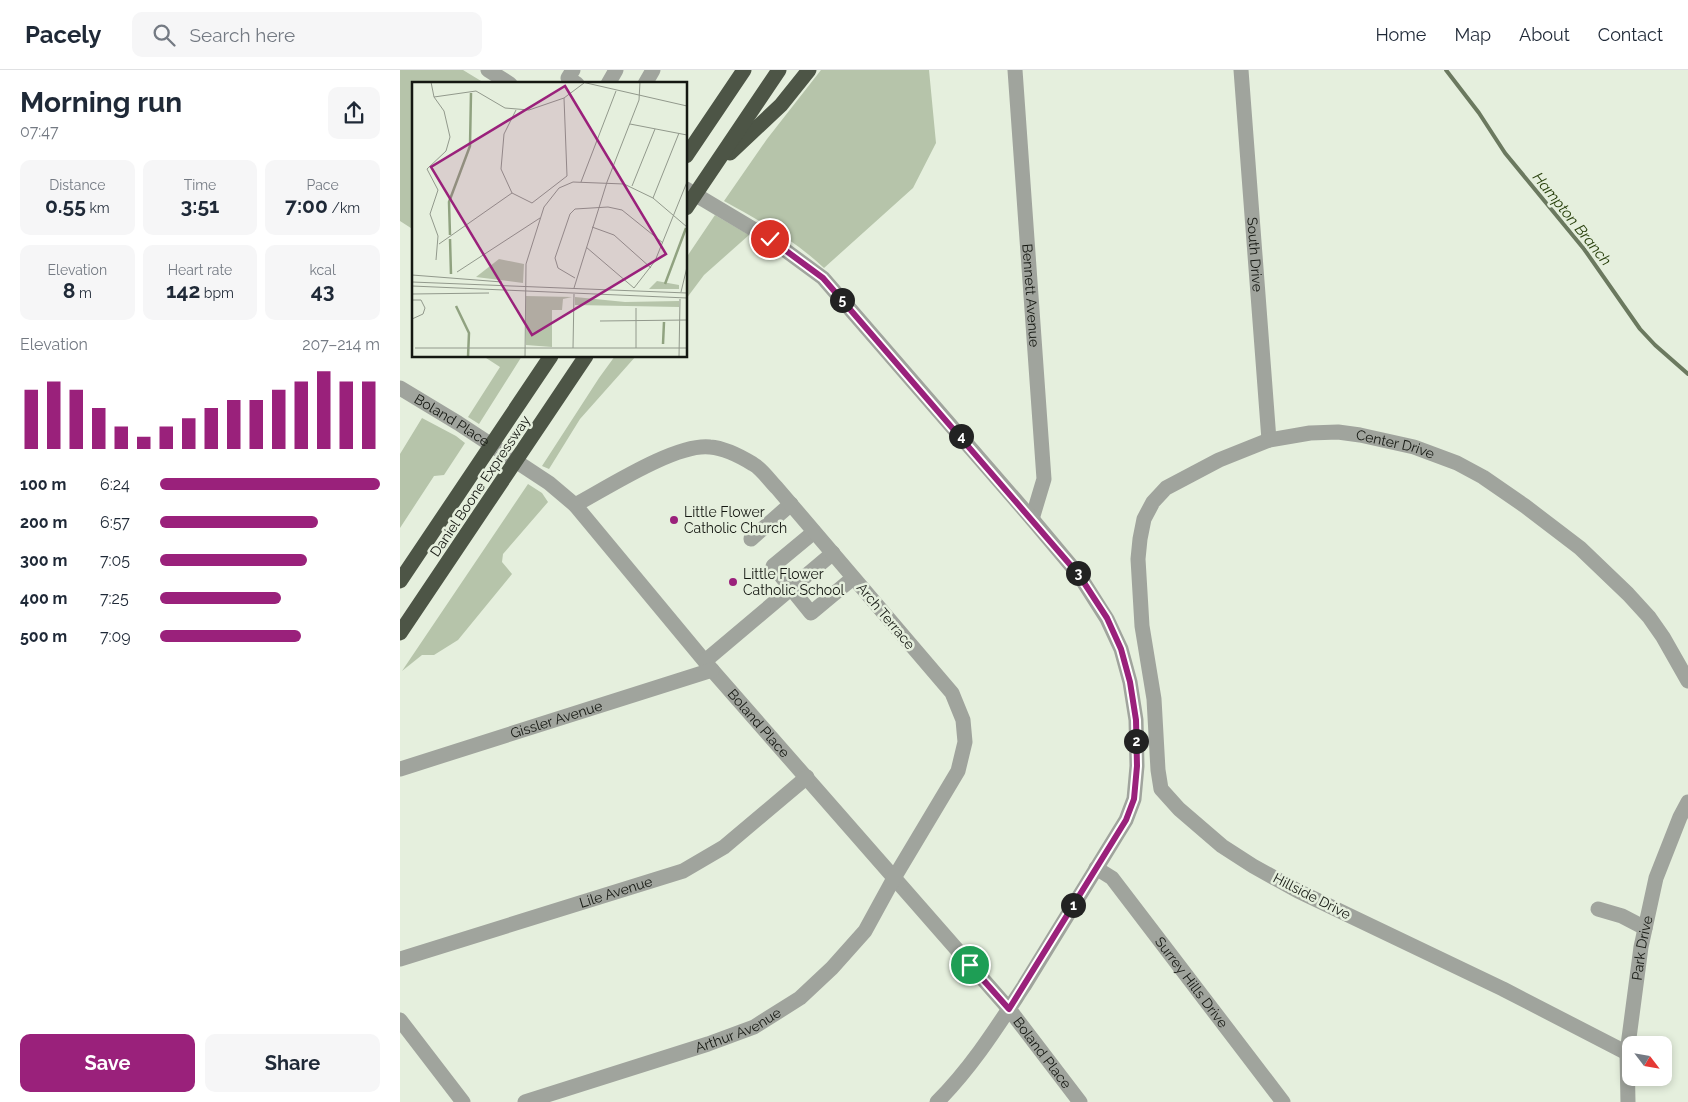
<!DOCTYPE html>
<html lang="en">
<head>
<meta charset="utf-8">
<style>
	body { margin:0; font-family:Raleway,sans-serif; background:#f6f6f7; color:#1f2937; height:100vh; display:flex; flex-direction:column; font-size:19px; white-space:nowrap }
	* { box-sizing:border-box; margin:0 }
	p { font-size:16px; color:#747a83 }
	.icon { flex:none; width:28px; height:28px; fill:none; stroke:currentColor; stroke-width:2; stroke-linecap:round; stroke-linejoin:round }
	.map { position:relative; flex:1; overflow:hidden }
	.drawer { display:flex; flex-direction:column; background:#fff; width:400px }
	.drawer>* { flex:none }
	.needle { width:32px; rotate:121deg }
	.tools { position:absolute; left:1222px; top:966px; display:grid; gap:10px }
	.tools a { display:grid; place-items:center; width:50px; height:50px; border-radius:10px; background:#fff; box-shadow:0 2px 8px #0003; font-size:25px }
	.pin { position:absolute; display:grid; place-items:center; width:42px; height:42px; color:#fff; margin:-21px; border:2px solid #fff; border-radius:50%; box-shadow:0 1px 5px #0007 }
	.km { position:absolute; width:25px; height:25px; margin:-12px; border-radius:50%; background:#222; color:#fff; font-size:14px; line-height:25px; text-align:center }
	.round { display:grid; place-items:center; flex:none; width:52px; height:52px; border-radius:10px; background:#f6f6f7 }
	.headline { display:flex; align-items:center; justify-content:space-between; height:85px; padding:0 20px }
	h1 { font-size:28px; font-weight:700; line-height:38px }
	.figures { display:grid; grid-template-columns:repeat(3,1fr); gap:8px; height:85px; padding:5px 20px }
	.figures div { display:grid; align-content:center; border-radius:10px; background:#f6f6f7; text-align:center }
	.figures b { font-size:21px; font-weight:700 }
	.figures small { font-size:14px; font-weight:400 }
	.figures p { font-size:14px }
	.chart { height:140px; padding:10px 20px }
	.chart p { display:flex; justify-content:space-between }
	.chart svg { width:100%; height:90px; margin-top:5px; stroke:#9a217b; stroke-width:6 }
	.primary-button { display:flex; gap:10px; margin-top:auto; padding:10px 20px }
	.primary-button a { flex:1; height:58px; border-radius:10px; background:#9a217b; color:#fff; font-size:20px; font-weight:700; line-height:58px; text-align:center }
	.primary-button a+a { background:#f6f6f7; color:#1f2937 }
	ul { padding:0 20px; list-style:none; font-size:16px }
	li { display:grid; grid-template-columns:80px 60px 1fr; align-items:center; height:38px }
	li i { height:12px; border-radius:6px; background:#9a217b }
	header { display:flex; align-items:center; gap:30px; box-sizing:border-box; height:70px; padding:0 25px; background:#fff; border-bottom:1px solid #e0e1e3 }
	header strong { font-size:24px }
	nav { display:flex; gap:28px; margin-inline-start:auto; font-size:18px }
	.search { width:350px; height:45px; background:#f6f6f7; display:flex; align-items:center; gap:12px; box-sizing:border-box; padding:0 18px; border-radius:10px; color:#747a83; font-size:19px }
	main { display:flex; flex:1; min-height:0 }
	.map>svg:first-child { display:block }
</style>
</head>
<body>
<header>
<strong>Pacely</strong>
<div class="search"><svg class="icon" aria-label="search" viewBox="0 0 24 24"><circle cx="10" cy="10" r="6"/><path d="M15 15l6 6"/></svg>Search here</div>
<nav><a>Home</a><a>Map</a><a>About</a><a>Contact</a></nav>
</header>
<main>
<section class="drawer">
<div class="headline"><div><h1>Morning run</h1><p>07:47</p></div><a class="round"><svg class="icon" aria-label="share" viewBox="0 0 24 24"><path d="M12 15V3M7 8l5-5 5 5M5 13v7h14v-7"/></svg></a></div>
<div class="figures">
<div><p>Distance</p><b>0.55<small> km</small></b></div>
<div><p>Time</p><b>3:51</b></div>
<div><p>Pace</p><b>7:00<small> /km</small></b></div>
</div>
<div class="figures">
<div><p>Elevation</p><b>8<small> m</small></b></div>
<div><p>Heart rate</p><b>142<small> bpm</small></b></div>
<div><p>kcal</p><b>43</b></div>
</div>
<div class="chart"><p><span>Elevation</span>207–214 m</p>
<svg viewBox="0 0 160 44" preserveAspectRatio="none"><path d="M5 44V15M15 44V11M25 44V15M35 44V24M45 44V33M55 44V38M65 44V33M75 44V29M85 44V24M95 44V20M105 44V20M115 44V15M125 44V11M135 44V6M145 44V11M155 44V11"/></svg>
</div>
<ul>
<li><b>100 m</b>6:24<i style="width:100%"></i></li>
<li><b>200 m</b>6:57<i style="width:72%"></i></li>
<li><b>300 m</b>7:05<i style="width:67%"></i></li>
<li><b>400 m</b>7:25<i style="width:55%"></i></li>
<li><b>500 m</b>7:09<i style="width:64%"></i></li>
</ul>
<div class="primary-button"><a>Save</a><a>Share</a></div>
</section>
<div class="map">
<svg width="1288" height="1032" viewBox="0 0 1288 1032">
	<rect width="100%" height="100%" fill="#e5efdd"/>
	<g fill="#b6c4aa">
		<polygon points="0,0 63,0 86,14 14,14 14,160 0,151"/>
		<path d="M421,0H529L536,73L513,118L424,198C393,169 360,151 324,131L367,69Z"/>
		<polygon points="315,145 349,165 304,205 286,229 286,188"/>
		<polygon points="83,286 122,286 79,354 68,347 100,297"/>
		<polygon points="215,286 236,286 180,349 149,399 142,396 199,308"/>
		<polygon points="22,348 56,366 65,373 44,405 34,406 0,458 0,384"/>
		<polygon points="128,414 142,423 148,432 103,484 102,492 112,504 58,570 34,585 22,585 2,601"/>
	</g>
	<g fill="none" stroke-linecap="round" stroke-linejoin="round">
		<polyline stroke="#6b795f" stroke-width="4" points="1046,0 1079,43 1105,83 1184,179 1240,259 1255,275 1288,304"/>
		<g stroke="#a0a49d" stroke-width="15">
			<polyline points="88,0 110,14"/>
			<polyline points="173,0 168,8 177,14"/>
			<path id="s1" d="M615,0L644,409L632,449"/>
			<path id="s2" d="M841,0L869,370"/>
			<polyline points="208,14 216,0"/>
			<polyline points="245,14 253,0"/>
			<path d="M286,119L370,169L423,208L632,449L679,505L707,549L721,579L730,612L736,650L737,696L734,729L726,750C692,805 658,861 624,916C597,957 572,997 537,1032"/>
			<path id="s3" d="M0,318L58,353L149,413L175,435L312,600L609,939L680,1032"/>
			<polyline points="414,462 373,496 411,543 453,508"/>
			<polyline points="351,469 391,434"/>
			<polyline points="305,591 433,483"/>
			<path id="s4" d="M0,699L312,600"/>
			<path id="s5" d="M696,798L712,808L883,1032"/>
			<polyline points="1198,839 1222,846 1245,858"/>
			<path id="s6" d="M0,889L283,801L324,777L407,707"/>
			<polyline points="0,950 63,1032"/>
			<path id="s7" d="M1227,983L1103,919L898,821L853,796L822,776L779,739L761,719L758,700L754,629L742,556L738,489L740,469L744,449L753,432L766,418L819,390L869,370L910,363L938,362L960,365L1014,377L1057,393L1083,407L1125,436L1180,478L1228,524L1249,547L1263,567L1288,611"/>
			<path id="s8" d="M125,1032L308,974L354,957L400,928L432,898L465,861L494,808L558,701L565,672L563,650L552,623L377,418C369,410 362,399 353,394C340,386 325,378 310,377C276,373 207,418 175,435"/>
			<path id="s9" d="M1228,1032L1227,983L1241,877L1256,808L1280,747L1288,732"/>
		</g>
		<g stroke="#4d5546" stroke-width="15">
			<polyline points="330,83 381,35 409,0"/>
			<polyline points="286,86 344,0"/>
			<polyline points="286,138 379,0"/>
			<polyline points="0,511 151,286"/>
			<polyline points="0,563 186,286"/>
		</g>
	</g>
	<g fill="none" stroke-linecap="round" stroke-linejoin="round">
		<defs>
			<polyline id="route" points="370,169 423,208 679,505 707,548 721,579 730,612 736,650 737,696 734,729 726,750 609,939 570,895"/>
		</defs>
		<use href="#route" stroke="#fff" stroke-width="10"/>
		<use href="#route" stroke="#9a217b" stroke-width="6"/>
	</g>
	<g fill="#9a217b" stroke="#e5efdd" stroke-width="2">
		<circle cx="274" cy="450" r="5"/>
		<circle cx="333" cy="512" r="5"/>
	</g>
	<g text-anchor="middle" stroke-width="5" stroke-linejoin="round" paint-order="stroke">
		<g font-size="14" fill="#151812" stroke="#e5efdd">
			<text dy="5" stroke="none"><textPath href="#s2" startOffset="185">South Drive</textPath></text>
			<text dy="5" stroke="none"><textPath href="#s1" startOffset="226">Bennett Avenue</textPath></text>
			<text dy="5" stroke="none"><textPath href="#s3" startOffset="61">Boland Place</textPath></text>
			<text dy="5" stroke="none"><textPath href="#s7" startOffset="1091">Center Drive</textPath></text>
			<text transform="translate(80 416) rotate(-56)" y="5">Daniel Boone Expressway</text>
			<text transform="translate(486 546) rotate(50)" y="5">Arch Terrace</text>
			<text dy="5" stroke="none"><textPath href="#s4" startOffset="164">Gissler Avenue</textPath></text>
			<text dy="5" stroke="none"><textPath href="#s3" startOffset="496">Boland Place</textPath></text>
			<text dy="5" stroke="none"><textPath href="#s6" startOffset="226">Lile Avenue</textPath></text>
			<text transform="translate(912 826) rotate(27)" y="5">Hillside Drive</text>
			<text dy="5" stroke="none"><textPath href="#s9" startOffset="155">Park Drive</textPath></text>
			<text dy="5" stroke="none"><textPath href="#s5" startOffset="150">Surrey Hills Drive</textPath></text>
			<text dy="5" stroke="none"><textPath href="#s8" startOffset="225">Arthur Avenue</textPath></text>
			<text dy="5" stroke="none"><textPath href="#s3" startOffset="931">Boland Place</textPath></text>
		</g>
		<g font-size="14" fill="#151812" stroke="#e5efdd" text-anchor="start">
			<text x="284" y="447">Little Flower<tspan x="284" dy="16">Catholic Church</tspan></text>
			<text x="343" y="509">Little Flower<tspan x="343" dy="16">Catholic School</tspan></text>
		</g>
		<g font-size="15" font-style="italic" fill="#273f0a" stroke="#e5efdd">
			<text transform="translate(1172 149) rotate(51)" y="5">Hampton Branch</text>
		</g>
	</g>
	<g transform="translate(12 12)">
		<rect width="275" height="275" fill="#e5efdd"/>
		<path d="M87,177L112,182L111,201L64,195ZM245,199L267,203V207H237ZM114,214L160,215L151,217L150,228H140V265L114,263ZM163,215L213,220L267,219V225L163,223Z" fill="#b6c4aa"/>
		<path fill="none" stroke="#90a280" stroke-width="2.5" d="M38,153L37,120L58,64L59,11M38,157L39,192M253,202L274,146M44,224L57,251L56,275M251,262L252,240"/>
		<path fill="none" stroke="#92998c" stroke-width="1" d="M19,0L22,15L32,29L38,55L34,69L15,87L26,108L18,132L26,154L24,178M170,0L275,24M22,15L64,9L93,26L117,28L152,16L172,1M104,28L92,52L89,87L100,111L120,121L155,94L152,16M218,42L275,53M169,100L204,9M220,104L243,47M241,116L267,51M180,145L202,153L239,186M27,162L100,111M174,165L222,206L243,179L275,100M45,190L128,136M0,193L90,200M163,196L146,186L143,176L158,132L163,127L196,125L210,128L251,161M0,200L275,211M0,204L275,216M162,206L195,100L227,18L228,0M269,210L275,185M0,212L77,211M0,218H9L13,226L11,232L0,237M188,239L275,238M3,266H275M161,266L162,212M224,266V226M113,275L114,182L132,125L147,106L161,100L212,102L241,116L275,145M267,275L268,217"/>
		<path fill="#9a217b" fill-opacity="0.15" stroke="#9a217b" stroke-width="2.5" d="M153,4L254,172L120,253L19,85Z"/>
		<rect width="275" height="275" fill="none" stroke="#151812" stroke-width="2.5"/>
	</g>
</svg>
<div class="tools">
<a><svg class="needle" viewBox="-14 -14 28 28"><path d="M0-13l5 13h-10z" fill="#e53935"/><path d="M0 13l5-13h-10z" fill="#747a83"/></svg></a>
</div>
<div class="pin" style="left:570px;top:895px;background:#1e9e55"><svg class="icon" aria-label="arrive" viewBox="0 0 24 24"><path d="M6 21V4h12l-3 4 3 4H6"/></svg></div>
<div class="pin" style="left:370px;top:169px;background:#d93025"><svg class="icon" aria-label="check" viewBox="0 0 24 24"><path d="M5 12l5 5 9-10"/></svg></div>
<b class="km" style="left:673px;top:835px">1</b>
<b class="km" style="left:736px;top:671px">2</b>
<b class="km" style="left:678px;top:503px">3</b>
<b class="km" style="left:561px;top:366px">4</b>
<b class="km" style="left:442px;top:230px">5</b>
</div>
</main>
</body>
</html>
